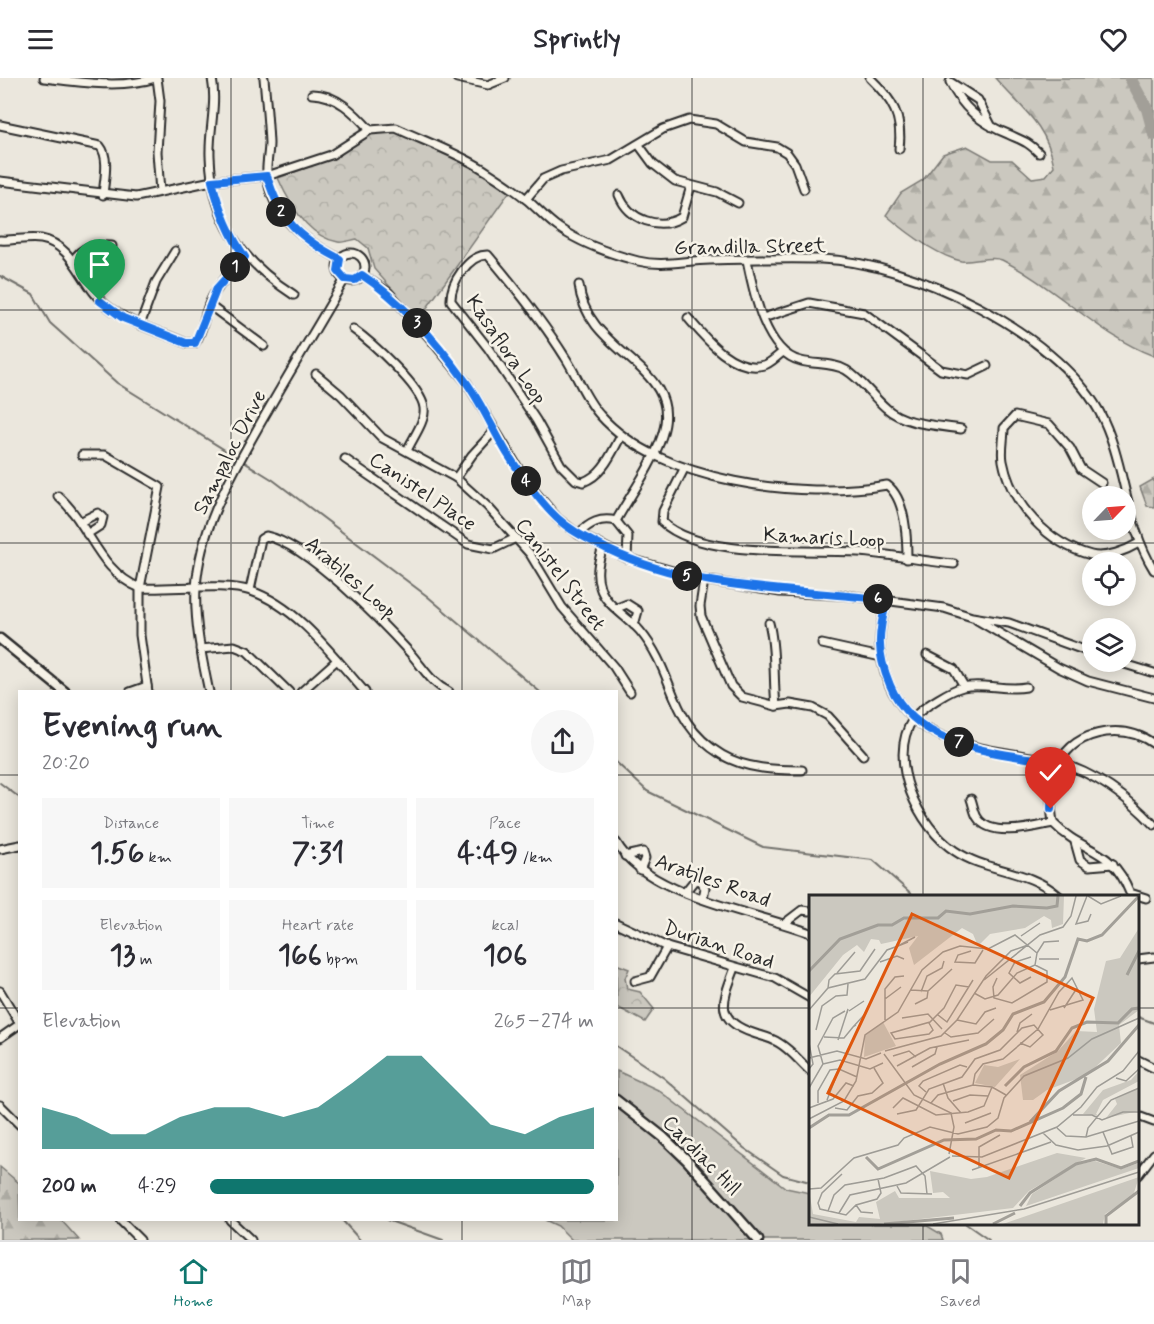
<!DOCTYPE html>
<html lang="en">
<head>
<meta charset="utf-8">
<style>
	body { margin:0; font-family:Mynerve,sans-serif; background:#f7f7f7; color:#2b2b33; height:100vh; display:flex; flex-direction:column; font-size:22px; white-space:nowrap }
	* { box-sizing:border-box; margin:0 }
	p { font-size:20px; color:#7c7c81 }
	.icon { flex:none; width:33px; height:33px; fill:none; stroke:currentColor; stroke-width:2; stroke-linecap:round; stroke-linejoin:round }
	.map { position:relative; flex:1; overflow:hidden }
	.side { position:absolute; left:18px; top:612px; width:600px; height:531px; display:flex; flex-direction:column; background:#fff; border-radius:0px; box-shadow:0 3px 15px #0003 }
	.side>* { flex:none }
	.needle { width:39px; rotate:65deg }
	.fabs { position:absolute; left:1082px; top:408px; display:grid; gap:12px }
	.fabs a { display:grid; place-items:center; width:54px; height:54px; border-radius:50%; background:#fff; box-shadow:0 3px 15px #0003; font-size:30px }
	.pin { position:absolute; display:grid; place-items:center; width:51px; height:51px; color:#fff; margin:-62px -26px; border-radius:50% 50% 50% 0; rotate:-45deg; box-shadow:0 0 6px #0007 }
	.pin .icon { rotate:45deg }
	.km { position:absolute; width:30px; height:30px; margin:-15px; border-radius:50%; background:#222; color:#fff; font-size:16px; line-height:30px; text-align:center }
	.round { display:grid; place-items:center; flex:none; width:63px; height:63px; border-radius:32px; background:#f7f7f7 }
	.head { display:flex; align-items:center; justify-content:space-between; height:102px; padding:0 24px }
	h1 { font-size:33px; font-weight:800; line-height:45px }
	.stats { display:grid; grid-template-columns:repeat(3,1fr); gap:9px; height:102px; padding:6px 24px }
	.stats div { display:grid; align-content:center; border-radius:0px; background:#f7f7f7; text-align:center }
	.stats b { font-size:30px; font-weight:800 }
	.stats small { font-size:16px; font-weight:400 }
	.stats p { font-size:16px }
	.chart { height:168px; padding:12px 24px }
	.chart p { display:flex; justify-content:space-between }
	.chart svg { width:100%; height:108px; margin-top:6px; fill:#0f766e; opacity:.7 }
	ul { padding:0 24px; list-style:none; font-size:20px }
	li { display:grid; grid-template-columns:96px 72px 1fr; align-items:center; height:45px }
	li i { height:15px; border-radius:8px; background:#0f766e }
	header { display:flex; justify-content:space-between; align-items:center; height:78px; padding:0 24px; background:#fff; font-size:27px; font-weight:800 }
	.tab-bar { display:flex; justify-content:space-around; align-items:center; height:84px; border-top:2px solid #e1e1e2; background:#fff; font-size:16px; color:#7c7c81 }
	.tab-bar a { display:grid; justify-items:center; gap:3px }
	.tab-bar .active { color:#0f766e }
	.map>svg:first-child { display:block }
</style>
</head>
<body>
<header><svg class="icon" aria-label="menu" viewBox="0 0 24 24"><path d="M4 6h16M4 12h16M4 18h16"/></svg>Sprintly<svg class="icon" aria-label="heart" viewBox="0 0 24 24"><path d="M12 20l-8-8c-3-5 5-10 8-4 3-6 11-1 8 4z"/></svg></header>
<div class="map">
<svg width="1154" height="1162" viewBox="0 0 1154 1162">
	<defs>
		<pattern id="forest-firs" width="22" height="20" patternUnits="userSpaceOnUse" patternTransform="scale(1.5)"><rect width="22" height="20" fill="#cbc8bf"/><path d="M5 1l3.5 6h-7zM16 11l3.5 6h-7z" fill="#aeaca4"/></pattern>
		<pattern id="park-crowns" width="20" height="18" patternUnits="userSpaceOnUse" patternTransform="scale(1.5)"><rect width="20" height="18" fill="#cbc8bf"/><path d="M2 6a3 3 0 1 1 6 0M12 15a3 3 0 1 1 6 0" fill="none" stroke="#aeaca4"/></pattern>
	</defs>
	<rect width="100%" height="100%" fill="#ebe7dd"/>
	<filter id="ink" filterUnits="userSpaceOnUse"><feTurbulence type="fractalNoise" baseFrequency=".0167" numOctaves="2"/><feDisplacementMap in="SourceGraphic" scale="12" xChannelSelector="R" yChannelSelector="G"/><feConvolveMatrix kernelMatrix="1 2 1 2 8 2 1 2 1" color-interpolation-filters="sRGB"/></filter>
	<g filter="url(#ink)">
		<polygon fill="#cbc8bf" stroke="#7b7a75" stroke-width="1.5" points="617,993 658,1012 786,1110 810,1115 810,1146 924,1146 941,1156 943,1162 572,1162 558,1148 545,1142 616,1142"/>
		<g fill="url(#forest-firs)" stroke="#7b7a75" stroke-width="1.5">
			<path d="M995,0H1154V278C1098,257 1056,209 1002,182C990,177 973,185 961,183C935,177 906,154 886,137L901,115L923,102L943,76L967,68L992,82H1012L1032,100L1046,98L1054,88C1047,46 1021,30 995,0Z"/>
			<polygon points="1154,401 1154,429 1147,428 1140,409"/>
			<polygon points="0,1089 19,1105 20,1142 61,1142 79,1162 0,1162"/>
		</g>
		<g fill="url(#park-crowns)" stroke="#7b7a75" stroke-width="1.5">
			<path d="M396,52L479,91L510,113L419,241L374,191L368,170L357,161C351,162 343,165 338,164C308,159 289,125 278,100L334,80L370,54Z"/>
			<polygon points="616,886 629,891 625,900 627,911 640,914 654,931 645,944 617,929"/>
		</g>
		<g fill="none" stroke-linecap="round" stroke-linejoin="round">
			<g stroke="#72716c" stroke-width="2">
				<polyline points="0,198 33,216 50,245 117,305 273,402 427,518 540,614"/>
				<polyline points="616,684 647,713 763,769 873,782 914,818"/>
				<polyline points="0,705 20,720"/>
				<polyline points="1138,939 1154,945"/>
				<polyline points="616,968 664,1000 744,1070 783,1097 810,1104"/>
				<polyline points="342,1142 360,1162"/>
				<polyline points="387,1142 443,1162"/>
				<polyline points="966,1146 989,1162"/>
			</g>
			<polyline stroke="#a29f98" stroke-width="12" points="1130,0 1147,31 1154,57"/>
			<defs>
				<g id="minor">
					<path d="M44,0C81,4 120,11 156,0"/>
					<polyline points="157,0 160,23 157,74 160,114"/>
					<path d="M212,0C217,27 209,51 210,78C212,143 241,183 294,217"/>
					<path d="M264,0C266,22 268,43 269,65C269,75 266,87 267,97C271,139 307,164 340,181"/>
					<polyline points="457,0 488,7 505,0"/>
					<path d="M870,0C893,22 903,39 899,71"/>
					<path d="M312,16C336,16 355,35 370,52"/>
					<path d="M0,47L100,68C110,80 104,103 103,117"/>
					<path d="M992,49L978,22L950,4C962,30 982,46 1008,56C1023,63 1027,63 1039,75"/>
					<polyline points="639,67 653,86 675,103 717,114 738,125"/>
					<path d="M0,103L136,119L212,103L267,98L331,77L370,52L396,50C424,63 456,74 483,91C497,100 513,110 526,121C537,130 547,142 559,150C582,166 611,176 638,183C663,189 686,182 710,182C747,181 784,180 821,181C911,184 1054,253 1099,333C1126,383 1124,444 1154,492"/>
					<path d="M619,117C629,142 659,153 682,139L691,108"/>
					<polyline points="526,121 543,101 561,93 611,82 663,51 689,42 716,46 746,64 777,69 787,75 795,86 804,111"/>
					<path d="M0,162C13,163 28,159 41,161C75,167 82,209 107,228C131,247 160,253 186,265H195C203,254 204,237 210,224C218,206 232,193 245,179"/>
					<circle cx="351" cy="189" r="14"/>
					<path d="M747,182C753,212 765,275 801,283C816,287 831,284 846,292C861,301 873,319 886,330C905,347 937,347 961,351"/>
					<path d="M73,183C82,167 95,167 112,168"/>
					<polyline points="362,197 388,214 428,258 467,305 526,403 557,440 578,456 627,480 704,502 780,514 853,518 944,530 972,539 1009,545 1092,575"/>
					<path d="M579,207C586,277 686,288 662,358C652,388 631,416 616,443"/>
					<polyline points="209,227 264,268"/>
					<path d="M688,240C705,260 733,295 764,287C770,286 777,278 783,274"/>
					<polyline points="763,240 809,225 864,235 941,292 968,297 987,288"/>
					<polyline points="140,247 156,204 175,173"/>
					<path d="M353,251C370,263 422,309 424,330C426,343 412,361 407,373"/>
					<polyline points="316,296 341,317 382,360 456,400 488,429 530,476 562,529 614,589 630,614"/>
					<path d="M621,358C611,376 603,397 583,404L576,402L561,387L536,342L488,270L451,223C450,205 469,176 488,177C516,210 542,242 565,279C577,297 585,321 600,337C660,405 802,422 887,407C906,421 907,460 907,481"/>
					<polyline points="82,377 105,377 160,409 140,510 140,557 148,614"/>
					<polyline points="345,381 468,466 493,471 516,460"/>
					<path d="M684,391L663,433L662,444C702,481 807,471 858,474C890,476 922,483 954,486"/>
					<polyline points="456,400 472,377 495,352"/>
					<path d="M1102,405L1081,391L1070,370L1049,346L1015,338L1004,350C1004,360 1001,373 1003,383C1011,426 1048,466 1091,477C1106,481 1127,472 1139,465"/>
					<path d="M58,418C90,446 98,493 140,510C170,512 225,504 251,513C298,529 333,578 365,614"/>
					<polyline points="80,444 98,435 103,439 101,447 87,456"/>
					<path d="M578,456C590,445 600,439 616,443L628,458L627,480"/>
					<path d="M603,468C599,482 595,495 600,509C605,527 628,539 640,553C677,597 667,644 722,677C746,691 775,692 802,692"/>
					<polyline points="704,502 700,528 701,538 731,608 742,619 776,628 790,626 813,630 828,638 863,677"/>
					<path d="M250,512L261,461L266,458C307,466 382,544 411,576C424,591 431,605 449,614"/>
					<path d="M887,522C878,555 876,574 889,606C918,675 998,669 1059,685C1094,694 1129,720 1154,747"/>
					<polyline points="617,530 627,526 638,533 634,547"/>
					<polyline points="977,542 1059,590 1088,603 1154,620"/>
					<path d="M769,545C776,572 773,600 776,628"/>
					<polyline points="822,566 881,579"/>
					<polyline points="200,571 234,568 247,573 289,614"/>
					<polyline points="927,577 954,591 964,608"/>
					<polyline points="1118,584 1154,595"/>
					<path d="M1026,609C1005,613 981,604 963,609C954,611 946,616 938,621C930,626 918,633 913,641C886,682 919,750 955,773C988,795 1027,790 1059,818"/>
					<polyline points="130,614 147,608"/>
					<path d="M209,614C202,580 194,544 196,510C200,449 231,398 260,346C288,297 317,249 345,201"/>
					<polyline points="301,614 337,582"/>
					<path d="M971,721C973,726 974,734 977,739C990,761 1034,749 1053,745"/>
					<path d="M616,764C647,819 754,833 810,855"/>
					<polyline points="1075,764 1080,782 1089,788 1113,786"/>
					<polyline points="0,771 20,767"/>
					<polyline points="625,778 643,774 645,780 640,792"/>
					<polyline points="685,814 694,803 699,802 705,810 703,820"/>
					<path d="M1146,820L1130,815C1111,767 1084,777 1053,745C1046,702 1057,661 1106,654C1123,652 1139,655 1154,666"/>
					<polyline points="616,845 667,869 775,900 810,920"/>
					<polyline points="785,845 802,832 810,833"/>
					<polyline points="1138,881 1154,879"/>
					<path d="M735,890C723,922 713,942 753,955C762,958 772,960 779,965C791,972 800,984 810,993"/>
					<polyline points="635,903 650,899 667,869"/>
					<polyline points="0,913 20,946"/>
					<polyline points="0,960 20,946"/>
					<polyline points="1138,982 1154,990"/>
					<polyline points="0,1027 20,1047"/>
					<polyline points="1138,1038 1154,1044"/>
					<polyline points="1138,1097 1154,1076"/>
					<polyline points="120,1142 140,1162"/>
					<polyline points="230,1142 251,1162"/>
				</g>
				<g id="major">
					<polyline points="0,561 65,614"/>
					<polyline points="616,1022 663,1059 687,1082 758,1162"/>
				</g>
			</defs>
			<use href="#minor" stroke="#2b2b2b" stroke-width="11"/>
			<use href="#major" stroke="#2b2b2b" stroke-width="13"/>
			<use href="#minor" stroke="#f7f3e8" stroke-width="7"/>
			<use href="#major" stroke="#f7f3e8" stroke-width="8"/>
		</g>
	</g>
	<g fill="none" stroke-linecap="round" stroke-linejoin="round" filter="url(#ink)">
		<defs>
			<path id="route" d="M100,223L123,240L186,265H195L217,210L245,179C228,155 219,131 212,103L267,98C280,142 299,160 340,181L338,193L345,201L355,202L362,197C403,224 438,265 466,304C482,326 493,352 507,375C521,397 538,422 557,440C572,454 590,462 607,471C697,514 792,510 887,522C878,555 876,574 890,607C916,671 1000,675 1060,685L1052,700L1051,731"/>
		</defs>
		<use href="#route" stroke="#fff" stroke-width="12"/>
		<use href="#route" stroke="#1a73e8" stroke-width="8"/>
	</g>
	<path fill="none" stroke="#2b2b2b" stroke-width="1.5" stroke-opacity="0.55" d="M231,0V614M462,0V614M692,0V1162M923,0V818M0,232H1154M0,465H1154M0,697H20M616,697H1154M0,930H20M616,930H810M1138,930H1154M231,1142V1162M462,1142V1162M923,1146V1162"/>
	<g text-anchor="middle" stroke-width="5" stroke-linejoin="round" paint-order="stroke">
		<g font-size="21" fill="#2b2b2b" stroke="#f7f3e8">
			<text transform="translate(750 168) rotate(-1)" y="7">Grandilla Street</text>
			<text transform="translate(507 271) rotate(56)" y="7">Kasaflora Loop</text>
			<text transform="translate(229 374) rotate(-63)" y="7">Sampaloc Drive</text>
			<text transform="translate(423 413) rotate(34)" y="7">Canistel Place</text>
			<text transform="translate(824 459) rotate(3)" y="7">Kamaris Loop</text>
			<text transform="translate(561 496) rotate(53)" y="7">Canistel Street</text>
			<text transform="translate(351 499) rotate(41)" y="7">Aratiles Loop</text>
			<text transform="translate(713 802) rotate(20)" y="7">Aratiles Road</text>
			<text transform="translate(719 866) rotate(18)" y="7">Durian Road</text>
			<text transform="translate(702 1077) rotate(46)" y="7">Cardiac Hill</text>
		</g>
	</g>
	<g transform="translate(809 817)">
		<rect width="330" height="330" fill="#ebe7dd"/>
		<path d="M330,33V115L310,130L312,148L278,180L238,195L224,205H214L211,180L249,156L267,136L288,137L285,114L297,66L311,63ZM286,266L312,274L330,268V273L217,311L223,299L267,270ZM330,282L324,301L296,319L294,329H194Z" fill="#cbc8bf"/>
		<path d="M0,1H255L254,29L243,33L242,25L235,21L216,33L181,39L169,51L164,39L153,33L105,70L100,53L109,41L72,49L70,45L62,44L55,57L48,50L34,60L0,102ZM248,258L277,263L220,296L204,313L70,329H0V295L4,319L47,327L50,322L71,324L67,307L86,296L90,303H141L134,297L124,298L121,276L162,284L178,282Z" fill="#cbc8bf"/>
		<path d="M74,127L87,151L55,162L56,140ZM211,164L186,192L166,188L175,170L189,172ZM330,176V186L294,205L287,219L290,221L274,219L294,195L322,185ZM330,193V216L297,223L308,209L306,204Z" fill="#cbc8bf"/>
		<path fill="none" stroke="#a29f98" stroke-width="3" d="M0,76L31,44L69,30H83L95,23H129L137,16L161,19L204,11L238,13L248,11L249,1M318,80L330,56M196,191L215,172L247,156L263,133L278,127L309,128L323,114L330,113M221,227L250,196L299,166L330,130M0,233L20,220H40L131,169L177,149L194,135L204,119L235,107L256,82L269,44L278,46L293,40L330,1M57,262L69,274L135,245L167,244L187,235L202,236L254,213L272,199L277,182M211,311L221,298L267,269L287,264L312,273L330,266M75,329L145,323M184,329L206,318M297,329V321L330,296"/>
		<path fill="none" stroke="#9e9c96" stroke-width="1.5" d="M278,1L267,29L279,26L282,19M279,1L292,9L312,1M212,41L231,28M99,47L89,51L106,42M162,56L149,60L146,67L166,68L174,55M228,58L235,47L250,46M222,62L206,67L200,78L211,88L222,82M230,64H250M71,67L88,61L95,64M28,78L46,57M188,83L184,92L185,103L203,108L238,87V76L226,70M175,85L231,40L254,32L262,21L267,1M19,93L20,85L26,79L51,76L66,54M102,95L119,96L143,74M112,97L118,81L133,73L135,66M76,104L92,92M106,109L118,103L119,96M255,113L268,93M0,115L19,93L56,84L78,55L89,51M40,116L55,106M129,120L138,127L164,85M93,123L119,119L133,134M76,125V94L86,82L95,81M148,125L167,129L176,117L187,113M120,128L124,135L120,139L86,144L82,138L121,127L135,113L147,90L160,92M47,130L44,132L56,119M7,135L13,111L27,101L38,100L39,89M208,137L211,128L223,119M136,138L142,142L169,138L185,124M15,142L35,143L44,132M29,145L39,114L38,118M0,148L4,169L0,174M76,156L132,141L148,125L177,81L202,56L219,50M75,159L105,200L142,218L145,232L140,259M84,161L100,156L107,162M0,163L28,156L57,164L72,158M14,169L31,165L61,174L74,168M88,171L121,153L160,145M103,172L126,159L128,152M307,183L317,186L330,174M134,188L139,203L152,218M164,190L166,179L174,169L194,164L229,134L250,97L263,83L274,105L241,115M0,193L14,169L9,151L24,123L36,116M117,197L110,191L114,186L151,170L158,172M18,205L30,174M144,206L161,200L179,201M9,208V196L21,175L30,174L48,182M122,208L129,200L164,190L183,192L197,200M0,213L24,204L37,188L45,191M26,213L38,215L49,201L63,198L74,188L65,173M84,213L94,203L127,220L159,217L175,211L183,192M88,219L107,215L120,194L153,182L166,164L191,155L213,133L225,130L234,140L221,152L211,148M264,220H283L293,225L314,217H330M0,224L35,206L47,186L56,140L89,117L113,75L134,57L151,51L179,54L206,40L228,58L226,70L208,78L189,100L176,104L165,98M156,228L182,218M248,233L257,241L277,242L330,226M294,237L303,259L324,252L322,241M234,238L247,250L269,255L298,251L330,237M277,242L279,233L302,205L330,193M143,261L173,262L248,232L272,212L288,192L314,176L330,156M170,274V252L191,240M163,275L242,247M33,279L13,298L9,308L11,314L37,320L47,310L68,304L72,298L69,284M88,291L92,298L123,299M0,294L12,293L45,263L89,250L95,243L121,232L149,239L178,232L189,223L195,203L215,181L259,163L283,144L330,123M47,310L52,317L64,318M19,316L25,300L36,290L75,283L107,271L116,281L118,299M30,318L41,300L97,288L141,262M0,322L29,329M124,329L215,314L330,277"/>
		<path fill="#df570e" fill-opacity="0.15" stroke="#df570e" stroke-width="3" d="M103,19L284,103L200,283L19,198Z"/>
		<rect width="330" height="330" fill="none" stroke="#2b2b2b" stroke-width="3"/>
	</g>
</svg>
<div class="fabs">
<a><svg class="needle" viewBox="-14 -14 28 28"><path d="M0-13l5 13h-10z" fill="#e53935"/><path d="M0 13l5-13h-10z" fill="#7c7c81"/></svg></a>
<a><svg class="icon" aria-label="locate" viewBox="0 0 24 24"><circle cx="12" cy="12" r="6"/><path d="M12 2v4M12 18v4M2 12h4M18 12h4"/></svg></a>
<a><svg class="icon" aria-label="layers" viewBox="0 0 24 24"><path d="M12 4l9 5-9 5-9-5zM3 14l9 5 9-5"/></svg></a>
</div>
<div class="pin" style="left:100px;top:223px;background:#1e9e55"><svg class="icon" aria-label="arrive" viewBox="0 0 24 24"><path d="M6 21V4h12l-3 4 3 4H6"/></svg></div>
<div class="pin" style="left:1051px;top:731px;background:#d93025"><svg class="icon" aria-label="check" viewBox="0 0 24 24"><path d="M5 12l5 5 9-10"/></svg></div>
<b class="km" style="left:235px;top:189px">1</b>
<b class="km" style="left:281px;top:134px">2</b>
<b class="km" style="left:417px;top:245px">3</b>
<b class="km" style="left:526px;top:403px">4</b>
<b class="km" style="left:687px;top:498px">5</b>
<b class="km" style="left:878px;top:521px">6</b>
<b class="km" style="left:959px;top:664px">7</b>
<section class="side">
<div class="head"><div><h1>Evening run</h1><p>20:20</p></div><a class="round"><svg class="icon" aria-label="share" viewBox="0 0 24 24"><path d="M12 15V3M7 8l5-5 5 5M5 13v7h14v-7"/></svg></a></div>
<div class="stats">
<div><p>Distance</p><b>1.56<small> km</small></b></div>
<div><p>Time</p><b>7:31</b></div>
<div><p>Pace</p><b>4:49<small> /km</small></b></div>
</div>
<div class="stats">
<div><p>Elevation</p><b>13<small> m</small></b></div>
<div><p>Heart rate</p><b>166<small> bpm</small></b></div>
<div><p>kcal</p><b>106</b></div>
</div>
<div class="chart"><p><span>Elevation</span>265–274 m</p>
<svg viewBox="0 0 160 44" preserveAspectRatio="none"><path d="M0 44V27L10 31L20 38L30 38L40 31L50 27L60 27L70 31L80 27L90 17L100 6L110 6L120 20L130 34L140 38L150 31L160 27V44z"/></svg>
</div>
<ul>
<li><b>200 m</b>4:29<i style="width:100%"></i></li>
</ul>
</section>
</div>
<nav class="tab-bar">
<a class="active"><svg class="icon" aria-label="home" viewBox="0 0 24 24"><path d="M3 11l9-7 9 7M6 9v11h12V9"/></svg>Home</a>
<a><svg class="icon" aria-label="map" viewBox="0 0 24 24"><path d="M3 6l6-2 6 2 6-2v14l-6 2-6-2-6 2zM9 4v14M15 6v14"/></svg>Map</a>
<a><svg class="icon" aria-label="saved" viewBox="0 0 24 24"><path d="M7 4h10v16l-5-4-5 4z"/></svg>Saved</a>
</nav>
</body>
</html>
